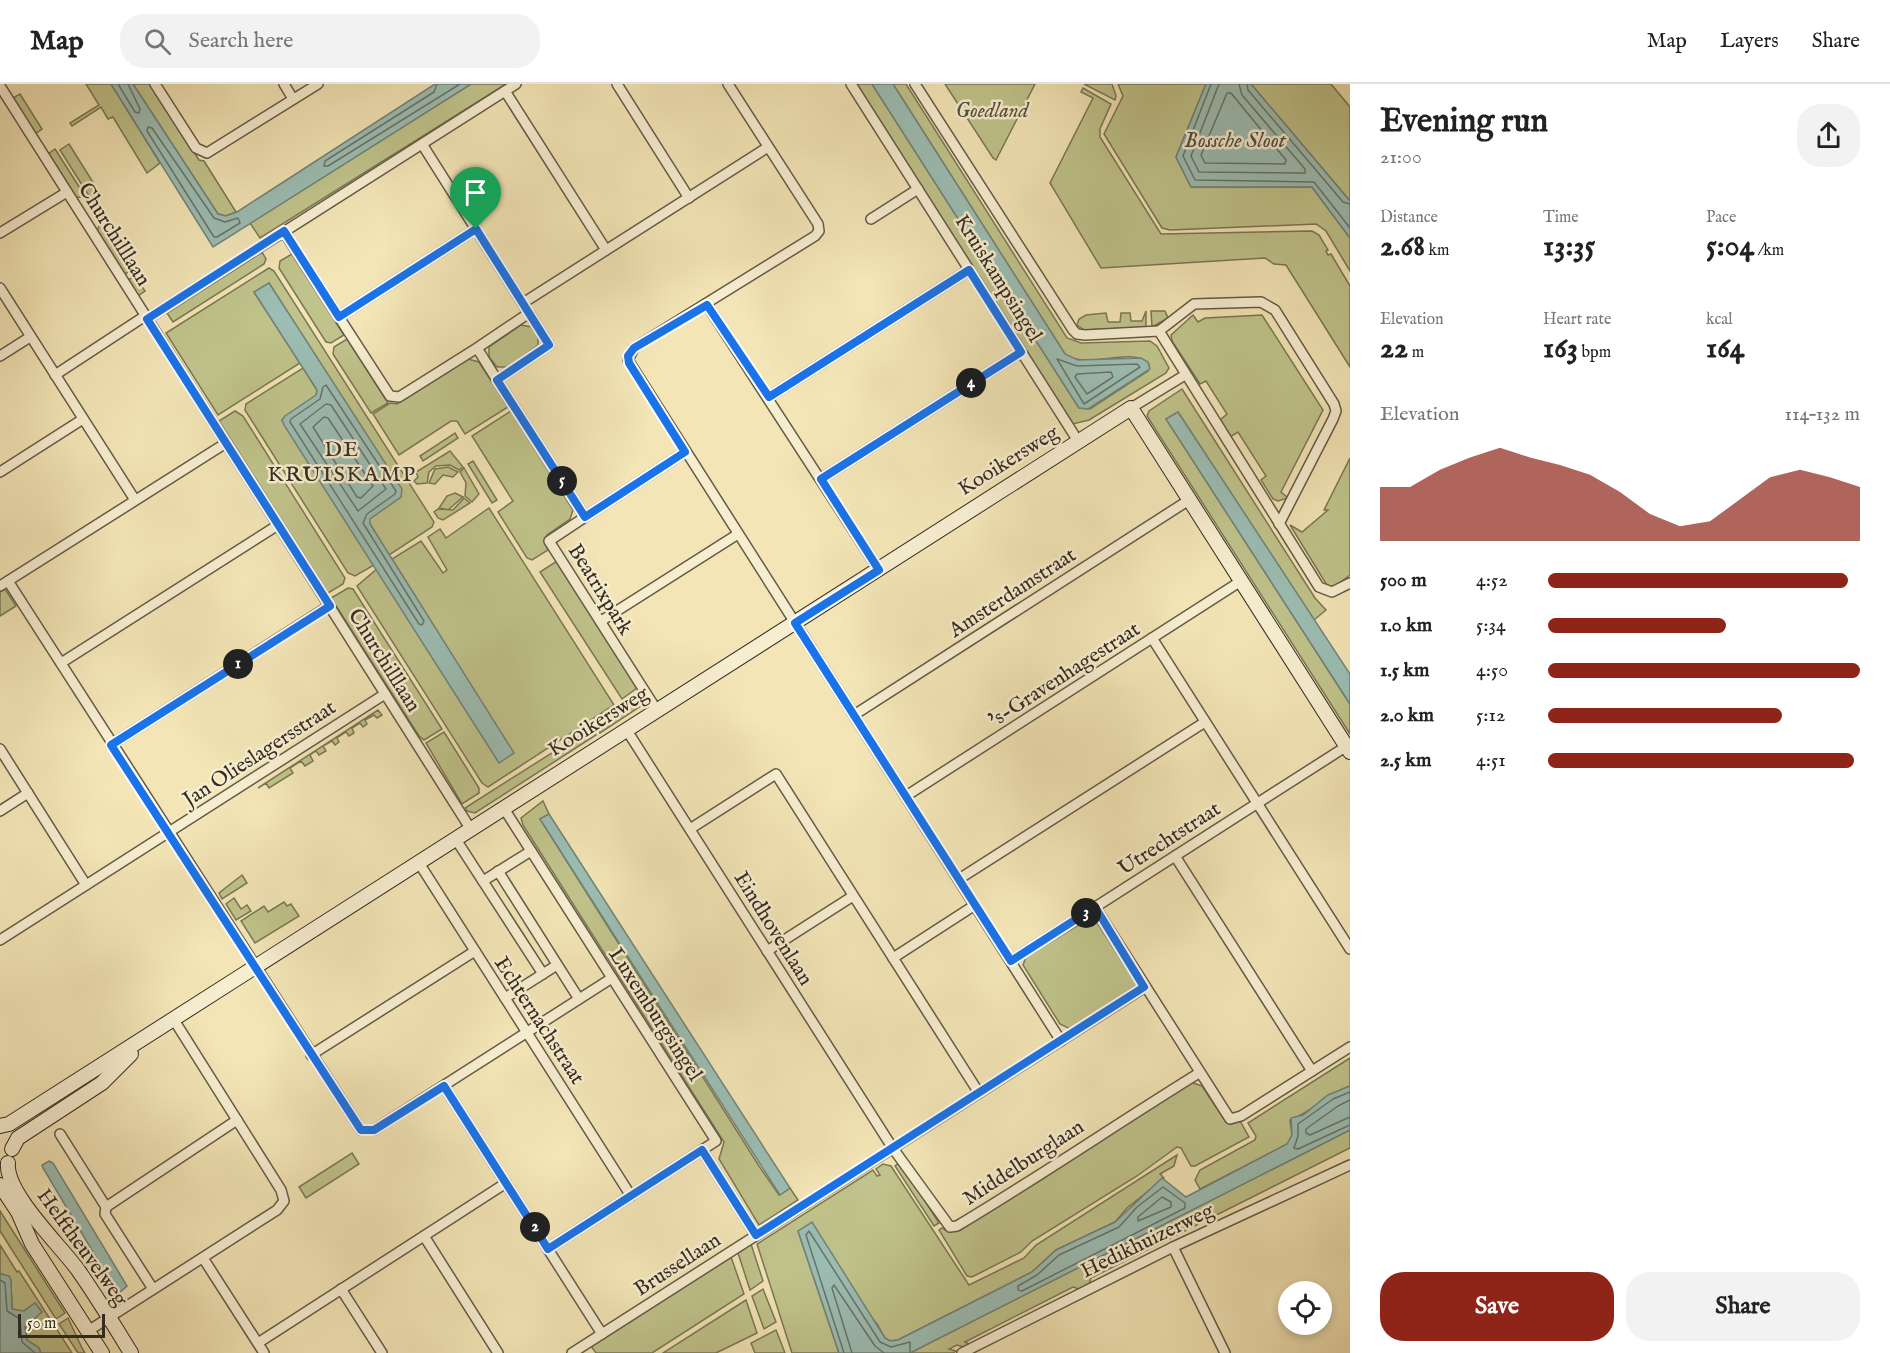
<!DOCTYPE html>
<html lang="en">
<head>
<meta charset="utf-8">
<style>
	body { margin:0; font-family:"IM FELL English",serif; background:#f2f2f2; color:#222; height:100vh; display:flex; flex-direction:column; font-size:22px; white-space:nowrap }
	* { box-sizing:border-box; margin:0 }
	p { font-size:20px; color:#767676 }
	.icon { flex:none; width:33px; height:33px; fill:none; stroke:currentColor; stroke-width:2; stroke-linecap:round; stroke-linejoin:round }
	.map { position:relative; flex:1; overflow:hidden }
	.panel { display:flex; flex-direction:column; background:#fff; width:540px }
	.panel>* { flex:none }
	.tools { position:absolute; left:1278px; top:1197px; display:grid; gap:12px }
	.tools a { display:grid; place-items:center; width:54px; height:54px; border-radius:50%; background:#fff; box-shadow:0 3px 9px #0003; font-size:30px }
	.scale { position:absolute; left:18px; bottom:15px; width:87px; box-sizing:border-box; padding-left:6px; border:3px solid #342b22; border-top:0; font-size:16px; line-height:21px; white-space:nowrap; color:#342b22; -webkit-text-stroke:4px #f7eed0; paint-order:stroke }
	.pin { position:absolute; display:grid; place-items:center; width:51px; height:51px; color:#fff; margin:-62px -26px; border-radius:50% 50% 50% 0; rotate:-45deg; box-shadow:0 0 6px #0007 }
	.pin .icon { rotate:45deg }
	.km { position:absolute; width:30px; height:30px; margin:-15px; border-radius:50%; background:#222; color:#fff; font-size:16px; line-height:30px; text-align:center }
	.round { display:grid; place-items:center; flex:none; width:63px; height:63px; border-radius:24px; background:#f2f2f2 }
	.head { display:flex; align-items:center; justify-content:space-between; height:102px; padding:0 30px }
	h1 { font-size:33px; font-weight:700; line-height:45px }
	.metrics { display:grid; grid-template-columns:repeat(3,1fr); gap:9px; height:102px; padding:6px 30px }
	.metrics div { display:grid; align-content:center }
	.metrics b { font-size:30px; font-weight:700 }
	.metrics small { font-size:16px; font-weight:400 }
	.metrics p { font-size:16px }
	.chart { height:168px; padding:12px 30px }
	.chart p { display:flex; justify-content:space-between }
	.chart svg { width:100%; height:108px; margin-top:6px; fill:#8f2418; opacity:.7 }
	.cta { display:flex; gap:12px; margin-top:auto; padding:12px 30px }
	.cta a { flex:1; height:69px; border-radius:24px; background:#8f2418; color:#fff; font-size:24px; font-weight:700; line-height:69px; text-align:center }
	.cta a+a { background:#f2f2f2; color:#222 }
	ul { padding:0 30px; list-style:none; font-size:20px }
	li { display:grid; grid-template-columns:96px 72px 1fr; align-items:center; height:45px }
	li i { height:15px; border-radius:8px; background:#8f2418 }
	header { display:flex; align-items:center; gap:36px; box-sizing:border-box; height:84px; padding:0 30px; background:#fff; border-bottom:2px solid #e0e0e0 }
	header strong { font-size:28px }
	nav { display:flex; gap:33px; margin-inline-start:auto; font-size:21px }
	.search { width:420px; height:54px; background:#f2f2f2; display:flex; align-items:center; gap:15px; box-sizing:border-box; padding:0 21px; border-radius:24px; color:#767676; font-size:22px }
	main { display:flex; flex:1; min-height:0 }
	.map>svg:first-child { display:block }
</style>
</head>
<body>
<header>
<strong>Map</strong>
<div class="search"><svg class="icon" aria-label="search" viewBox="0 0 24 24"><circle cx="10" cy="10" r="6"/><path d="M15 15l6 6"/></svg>Search here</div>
<nav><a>Map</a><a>Layers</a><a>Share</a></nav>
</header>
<main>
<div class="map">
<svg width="1350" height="1269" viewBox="0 0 1350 1269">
	<rect width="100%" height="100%" fill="#f3e5b6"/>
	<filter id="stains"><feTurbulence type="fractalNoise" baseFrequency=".00333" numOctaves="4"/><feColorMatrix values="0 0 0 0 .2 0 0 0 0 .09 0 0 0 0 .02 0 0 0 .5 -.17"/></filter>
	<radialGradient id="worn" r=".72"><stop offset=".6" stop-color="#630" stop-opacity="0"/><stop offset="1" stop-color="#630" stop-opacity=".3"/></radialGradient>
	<g fill="#c0c38b" stroke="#7a7756" stroke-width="1.5">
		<polygon points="86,0 111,0 160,79 147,89 113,33 108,35 101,23 72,42 70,39 99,21"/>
		<polygon points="133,0 151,0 199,76 204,77 236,128 226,132 218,130"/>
		<polygon points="471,0 506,0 260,154 250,139"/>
		<path d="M856,0H872L1079,324L1090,325L1148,287L1149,280C1131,261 1086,287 1065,270L893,0H906L1067,254L1081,259L1150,257L1157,262L1169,284L1166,289L1089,336L1073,340Z"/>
		<polygon points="945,0 1035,0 996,76 993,74"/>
		<polygon points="1084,0 1112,0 1116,12 1115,16"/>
		<polygon points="1118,0 1206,0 1176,73 1191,103 1312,103 1350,154 1350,187 1326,147 1316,140 1170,146 1162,144 1104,50 1123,12"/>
		<polygon points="1251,0 1331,0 1350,23 1350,117"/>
		<polygon points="1083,4 1111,20 1100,45 1100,53 1161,150 1312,147 1319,151 1328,166 1326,167 1328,171 1331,170 1350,202 1350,283 1286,181 1274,180 1265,174 1101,184 1050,99 1093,14 1081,8"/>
		<polygon points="20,10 42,45 35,50 13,14"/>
		<polygon points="69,60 101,111 92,117 60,66"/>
		<polygon points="55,65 85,112 76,114 48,70"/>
		<polygon points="101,137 132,186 125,190 97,147"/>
		<polygon points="262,168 266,175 264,180 173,238 167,229"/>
		<polygon points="292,170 344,251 331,259 326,258 279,184 280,177"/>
		<polygon points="269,184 274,187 434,438 432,443 389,471 370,440 336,304 269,199 254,208 300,279 218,331 166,249"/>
		<polygon points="135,192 145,207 138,212 128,196"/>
		<polygon points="1146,227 1146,243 1084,246 1077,241 1079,235 1086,231 1106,229 1108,238 1120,238 1121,229 1130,229 1131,237 1142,237"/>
		<polygon points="1151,227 1165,227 1168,234 1152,243"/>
		<polygon points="1193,231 1198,238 1205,234 1262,231 1323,326 1281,408 1288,414 1278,417 1273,415 1261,396 1266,392 1238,348 1230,353 1220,336 1227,330 1206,297 1200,300 1172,257 1171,251"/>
		<polygon points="521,241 532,243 538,253 538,261 508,283 497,283 489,273 489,263"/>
		<polygon points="347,255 388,319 371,329 333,270 334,263"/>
		<polygon points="468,275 479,278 508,323 465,350 457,337 451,337 399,371 373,330 390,319 397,320"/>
		<polygon points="303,284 317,306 317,311 282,336 374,481 355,492 348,489 245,326 246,320"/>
		<polygon points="1182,305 1315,514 1326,526 1314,536 1178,328 1166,335 1350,620 1350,650 1147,332 1149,327"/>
		<polygon points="235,327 243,332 345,494 343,500 328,509 219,337"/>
		<polygon points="511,327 573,426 570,435 547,451 545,459 548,466 532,476 527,474 498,428 513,417 472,352"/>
		<polygon points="455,349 458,354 423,377 420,372"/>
		<polygon points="450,367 463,383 459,386 450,381 436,382 429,388 427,399 417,400 414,397 418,393 416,388"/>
		<polygon points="1350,374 1350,491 1334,503 1328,503 1290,441 1302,448 1328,426 1324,426"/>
		<polygon points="473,377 497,416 492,419 468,380"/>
		<polygon points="448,383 458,388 453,393 443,391 435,400 429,399 435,385"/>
		<polygon points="464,384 479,410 472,418 465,412 466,399 460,388"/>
		<polygon points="455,409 463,413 448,426 439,424 447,412"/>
		<polygon points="464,414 470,419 443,436 438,434 434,428 438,425 453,426"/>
		<polygon points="489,424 614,621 488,703 482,699 357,502 377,485 499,678 513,669 392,475 421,457 443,489 447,486 428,453 440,445 446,454"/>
		<polygon points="557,477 637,604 622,615 540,488"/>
		<polygon points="348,504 353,505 442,645 424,656 419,652 331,514"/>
		<polygon points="5,505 16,522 0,532 0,508"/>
		<polygon points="642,612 644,620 600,649 598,640"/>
		<polygon points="378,626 382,631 377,634 374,631 365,636 367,640 363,643 360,639 352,644 354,649 349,652 346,648 337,654 339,658 335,661 332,657 323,662 326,667 319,671 316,667 310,671 313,677 305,682 301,677 290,684 293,689 269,704 266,699 258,704"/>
		<polygon points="588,646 593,647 596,651 475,729 467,727 465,724"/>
		<polygon points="444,648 479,704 479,709 462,720 426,659"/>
		<polygon points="543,717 549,730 540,735 759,1082 779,1111 790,1104 798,1116 759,1141 719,1075 724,1058 523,741 521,734"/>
		<polygon points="242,791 247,799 222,815 219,809"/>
		<polygon points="234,814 241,825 247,821 251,827 236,836 226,820"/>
		<polygon points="284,818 287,822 291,820 299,832 255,859 241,837 264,822 268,828"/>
		<polygon points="1093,832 1137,901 1070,945 1060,940 1023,881 1026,873"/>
		<path d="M1350,974V1002C1328,1009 1312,1028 1290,1036L1292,1051L1288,1060L1200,1105L1195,1096L1200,1086L1255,1056L1256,1052L1248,1039Z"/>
		<polygon points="1190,998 1202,1002 1226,1038 1232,1040 1240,1037 1249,1053 1195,1082 1191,1082 1181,1064 1177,1063 1137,1092 1032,1157 1021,1168 972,1193 967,1192 939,1146 942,1144 948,1148 955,1147 1036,1099"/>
		<polygon points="1350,1046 1350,1064 1091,1194 1088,1203 1082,1206 1073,1203 965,1258 971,1261 967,1264 957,1261 949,1265 956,1267 953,1269 910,1269"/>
		<polygon points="352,1069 359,1080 306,1114 299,1103"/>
		<polygon points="1177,1071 1174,1082 1160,1090 1164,1094 1161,1097 1127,1124 1115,1138 1056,1166 1032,1188 898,1256 890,1257 885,1254 877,1240 798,1147 839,1269 792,1269 757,1160 873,1086 877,1092 880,1091 876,1085 883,1080 891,1082 969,1201 1024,1174 1036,1161"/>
		<polygon points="900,1078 939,1139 934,1142 895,1082"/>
		<polygon points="0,1127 65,1229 56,1235 0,1147"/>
		<polygon points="751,1160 763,1197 750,1206 738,1169"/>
		<polygon points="0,1161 17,1188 19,1187 72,1269 41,1269 39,1264 27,1256 25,1242 42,1228 35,1219 24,1227 15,1227 12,1225 11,1201 3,1190 0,1190"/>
		<polygon points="731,1173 744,1210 652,1269 596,1269 591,1262"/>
		<polygon points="763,1205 776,1238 764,1245 752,1212"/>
		<polygon points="746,1216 757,1249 716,1269 663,1269"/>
		<polygon points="68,1234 82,1264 85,1269 78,1269 59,1240"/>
		<polygon points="776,1246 785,1269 755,1269 751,1259"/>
	</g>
	<g fill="#9cbeb4" stroke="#72837a" stroke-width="1.5">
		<polygon points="111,0 133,0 218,130 226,132 237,128 435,0 471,0 213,163"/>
		<polygon points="872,0 893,0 1065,270 1078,276 1141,274 1148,278 1150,285 1088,325 1079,324"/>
		<polygon points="1206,0 1251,0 1350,117 1350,154 1312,103 1191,103 1176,73"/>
		<polygon points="269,199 402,405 401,413 370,435 370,440 514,669 499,679 284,341 282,336 285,332 316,311 317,306 254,208"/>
		<polygon points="1178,328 1350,590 1350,620 1166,335"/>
		<polygon points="549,730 790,1104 780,1111 540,735"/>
		<polygon points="1350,1002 1350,1046 910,1269 839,1269 798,1147 812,1138 885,1254 890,1257 898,1256 1032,1188 1056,1166 1115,1138 1162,1094 1186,1113 1287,1060 1292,1051 1291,1034 1303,1031 1328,1011"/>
		<polygon points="49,1077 53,1079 127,1202 120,1208 115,1205 43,1084 42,1081"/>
		<polygon points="0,1190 9,1192 11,1196 12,1225 24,1227 35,1219 42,1228 25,1243 27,1256 39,1264 41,1269 0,1269"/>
	</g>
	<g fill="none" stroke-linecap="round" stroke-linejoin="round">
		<g stroke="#68746b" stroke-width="1.5">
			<polyline points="118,0 135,28 139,29 140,25 128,0"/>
			<polyline points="437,0 434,8 325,77 324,82 328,82 460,0"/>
			<polyline points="1211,0 1183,72 1195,96 1314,98 1350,144"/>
			<polyline points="1219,0 1191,72 1199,88 1305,89 1305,85 1242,11 1239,0"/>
			<polyline points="1247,0 1248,6 1343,118 1350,120"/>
			<polygon points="1227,9 1231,9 1286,76 1285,80 1205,79 1201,71"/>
			<polygon points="148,43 152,44 214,134 225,138 238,134 240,139 217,153 214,153 147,47"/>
			<polygon points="1057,275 1077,282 1137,280 1140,283 1084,320"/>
			<polygon points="1111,288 1113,293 1087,310 1075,293 1077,290"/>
			<polygon points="326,301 396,407 395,410 367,430 363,439 424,537 422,541 419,540 290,338 291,335 320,315 323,303"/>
			<polygon points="326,320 331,321 386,405 358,427 300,340"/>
			<polygon points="324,333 328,334 373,402 361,414 357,413 313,343"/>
			<polyline points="1350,1008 1333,1015 1298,1040 1298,1052 1294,1064 1298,1065 1350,1041"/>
			<polyline points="1350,1016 1338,1022 1306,1045 1306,1049 1310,1051 1350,1033"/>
			<polygon points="1163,1103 1185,1119 1185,1124 1022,1207 1018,1206 1018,1202 1037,1191 1059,1171 1119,1143 1137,1123"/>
			<polygon points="1162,1113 1171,1118 1171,1123 1138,1137 1138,1133"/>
			<polyline points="0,1196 5,1199 7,1227 20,1235 22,1258 35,1269"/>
			<polyline points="844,1269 806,1151 809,1147 880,1258 891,1263 910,1258 910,1269"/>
			<polyline points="852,1269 832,1204 834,1201 875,1262 884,1269"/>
		</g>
		<defs>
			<g id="street">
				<polyline points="155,0 196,64 207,69 318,0"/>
				<polyline points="284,0 293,15"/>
				<polyline points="617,0 689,114"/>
				<polyline points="728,0 818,140 819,147 815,152 634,264 628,276 1061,957"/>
				<polyline points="851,0 1078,357"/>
				<polyline points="915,0 1073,246 1077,250 1085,251 1159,247 1319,503 1332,508 1350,499"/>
				<polyline points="0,2 470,744"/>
				<polyline points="505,7 606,166"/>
				<polyline points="422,60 525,223"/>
				<polyline points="871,135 918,105"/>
				<polyline points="284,148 390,312 399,313 477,264 497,296 549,261 529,229 477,264"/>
				<polyline points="0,149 67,108"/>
				<polyline points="0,204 135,416"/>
				<polyline points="523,219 768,63"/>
				<polyline points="707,221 879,486"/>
				<polyline points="339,233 476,145"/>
				<polyline points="147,235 516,0"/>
				<polyline points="1159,247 1194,220 1261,218 1275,226 1334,320 1336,327 1333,335 1279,440"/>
				<polyline points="0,272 30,253"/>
				<polyline points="55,291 145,232"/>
				<polyline points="497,296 585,433 549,457 656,625"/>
				<polyline points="769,313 969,186"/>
				<polyline points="1131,324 1185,291"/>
				<polyline points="0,388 83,335"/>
				<polyline points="821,395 1021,268"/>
				<polyline points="585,433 685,368"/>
				<polyline points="8,497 361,1046 374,1046 612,894"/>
				<polyline points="0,502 226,359"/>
				<polyline points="601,537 738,450"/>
				<polyline points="1152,554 1350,865"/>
				<polyline points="61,579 278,441"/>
				<polyline points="854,631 1189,416"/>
				<path d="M626,645L892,1063L950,1143L957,1142C1039,1093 1118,1039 1199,989"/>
				<polyline points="111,661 329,522"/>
				<polyline points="0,665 86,801"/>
				<polyline points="906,712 1241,497"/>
				<polyline points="503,723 716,1057 702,1066 756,1151"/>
				<polyline points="0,727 28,709"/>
				<polyline points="690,745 776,690 979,1009"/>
				<polyline points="455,754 543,890"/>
				<polyline points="1175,772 1312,987"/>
				<polyline points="419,779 631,1112"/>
				<polyline points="498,787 579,915"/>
				<polyline points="959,795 1205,638"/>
				<polyline points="483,797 531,767"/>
				<polyline points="1095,823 1230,1035 1241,1032 1350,963"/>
				<polyline points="0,856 385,610"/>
				<polyline points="767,867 853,812"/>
				<polyline points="893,874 975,821"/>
				<polyline points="1011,877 1350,660"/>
				<polyline points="505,914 557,881"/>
				<polyline points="311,971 475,867"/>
				<polyline points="444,1002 602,1250"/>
				<polyline points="60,1050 106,1123 105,1130 153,1205"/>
				<polyline points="106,1123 237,1036"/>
				<polyline points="424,1152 498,1269"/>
				<polyline points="1173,1163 1225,1269"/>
				<polyline points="548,1165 702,1066"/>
				<polyline points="203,1174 264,1269"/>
				<polyline points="341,1205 382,1269"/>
				<polyline points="88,1247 277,1126 284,1117 281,1106 174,936"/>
				<polyline points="258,1259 506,1099"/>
				<polyline points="572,1269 1145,903"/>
				<polyline points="962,1269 1173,1163 1350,1081"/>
			</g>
			<g id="secondary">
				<polyline points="0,1042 9,1040 1131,324 1350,668"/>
				<polyline points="12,1065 18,1054 102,999 131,970"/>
				<path d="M8,1079C5,1109 60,1161 78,1186C97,1213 114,1241 131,1269"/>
				<polyline points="0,1101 18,1128 32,1160 102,1269"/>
			</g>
		</defs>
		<use href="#street" stroke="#645a47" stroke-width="12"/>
		<use href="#secondary" stroke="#342b22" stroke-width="16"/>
		<use href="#street" stroke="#f7eed0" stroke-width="9"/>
		<use href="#secondary" stroke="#f7eed0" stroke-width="14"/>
	</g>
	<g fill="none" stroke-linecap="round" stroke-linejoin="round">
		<defs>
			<polygon id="route" points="476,145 549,261 497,296 585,433 685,368 629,279 628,272 634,264 707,221 769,313 969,186 1021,268 821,395 879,486 795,539 1011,877 1095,823 1144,903 756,1151 702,1066 548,1165 444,1002 374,1046 361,1046 111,661 330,522 147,235 284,147 339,233"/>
		</defs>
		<use href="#route" stroke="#fff" stroke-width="12"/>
		<use href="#route" stroke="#1a73e8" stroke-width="8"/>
	</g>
	<g text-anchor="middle" stroke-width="5" stroke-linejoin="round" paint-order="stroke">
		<g font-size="21" font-style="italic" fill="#57513c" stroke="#f7eed0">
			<text x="992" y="33">Goedland</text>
		</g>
		<g font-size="21" fill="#342b22" stroke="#f7eed0">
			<text transform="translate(115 150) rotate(58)" y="7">Churchilllaan</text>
			<text transform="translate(999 194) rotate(58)" y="7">Kruiskampsingel</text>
			<text transform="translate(1008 376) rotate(-32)" y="7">Kooikersweg</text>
			<text transform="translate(601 505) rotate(58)" y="7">Beatrixpark</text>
			<text transform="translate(1012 508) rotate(-33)" y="7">Amsterdamstraat</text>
			<text transform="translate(385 576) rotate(58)" y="7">Churchilllaan</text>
			<text transform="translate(1064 590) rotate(-33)" y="7">'s-Gravenhagestraat</text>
			<text transform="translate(598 637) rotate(-32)" y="7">Kooikersweg</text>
			<text transform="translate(259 669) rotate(-33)" y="7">Jan Olieslagersstraat</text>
			<text transform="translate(1169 754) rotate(-33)" y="7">Utrechtstraat</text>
			<text transform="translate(774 844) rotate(58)" y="7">Eindhovenlaan</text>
			<text transform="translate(656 930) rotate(57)" y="7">Luxemburgsingel</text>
			<text transform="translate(540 936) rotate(57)" y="7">Echternachstraat</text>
			<text transform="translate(1023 1078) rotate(-33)" y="7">Middelburglaan</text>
			<text transform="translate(1147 1156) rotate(-26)" y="7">Hedikhuizerweg</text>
			<text transform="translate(83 1163) rotate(54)" y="7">Helftheuvelweg</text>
			<text transform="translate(677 1180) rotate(-33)" y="7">Brussellaan</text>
		</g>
		<g font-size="22" font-style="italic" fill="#4e5046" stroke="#f7eed0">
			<text x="1235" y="63">Bossche Sloot</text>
		</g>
		<g font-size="22" letter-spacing="1.5" fill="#342b22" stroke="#f7eed0">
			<text x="342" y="372">DE<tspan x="342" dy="25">KRUISKAMP</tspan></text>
		</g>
	</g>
	<rect width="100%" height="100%" filter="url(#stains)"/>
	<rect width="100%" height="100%" fill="url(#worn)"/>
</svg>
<div class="tools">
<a><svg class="icon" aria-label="locate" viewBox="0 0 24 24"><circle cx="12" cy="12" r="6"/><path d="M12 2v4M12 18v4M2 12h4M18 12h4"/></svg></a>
</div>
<div class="scale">50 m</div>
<div class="pin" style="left:476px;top:145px;background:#1e9e55"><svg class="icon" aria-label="arrive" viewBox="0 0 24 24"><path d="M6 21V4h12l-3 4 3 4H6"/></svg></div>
<b class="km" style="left:238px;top:580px">1</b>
<b class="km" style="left:535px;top:1143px">2</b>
<b class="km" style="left:1086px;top:829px">3</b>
<b class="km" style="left:971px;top:299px">4</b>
<b class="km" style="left:562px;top:397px">5</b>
</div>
<section class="panel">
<div class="head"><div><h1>Evening run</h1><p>21:00</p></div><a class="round"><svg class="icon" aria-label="share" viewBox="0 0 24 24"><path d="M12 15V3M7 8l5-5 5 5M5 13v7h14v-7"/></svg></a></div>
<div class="metrics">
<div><p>Distance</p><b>2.68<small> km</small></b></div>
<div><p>Time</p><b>13:35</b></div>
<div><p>Pace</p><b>5:04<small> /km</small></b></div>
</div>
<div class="metrics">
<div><p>Elevation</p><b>22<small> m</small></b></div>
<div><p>Heart rate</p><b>163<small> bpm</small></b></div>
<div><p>kcal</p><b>164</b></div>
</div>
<div class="chart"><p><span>Elevation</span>114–132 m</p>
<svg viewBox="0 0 160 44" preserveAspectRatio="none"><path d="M0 44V22L10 22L20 15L30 10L40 6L50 10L60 13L70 17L80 24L90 33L100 38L110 36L120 27L130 18L140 15L150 18L160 22V44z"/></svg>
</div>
<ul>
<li><b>500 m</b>4:52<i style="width:96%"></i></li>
<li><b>1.0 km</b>5:34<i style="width:57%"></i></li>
<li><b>1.5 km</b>4:50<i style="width:100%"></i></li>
<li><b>2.0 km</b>5:12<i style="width:75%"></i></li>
<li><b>2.5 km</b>4:51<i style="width:98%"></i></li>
</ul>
<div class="cta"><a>Save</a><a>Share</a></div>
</section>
</main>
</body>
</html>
